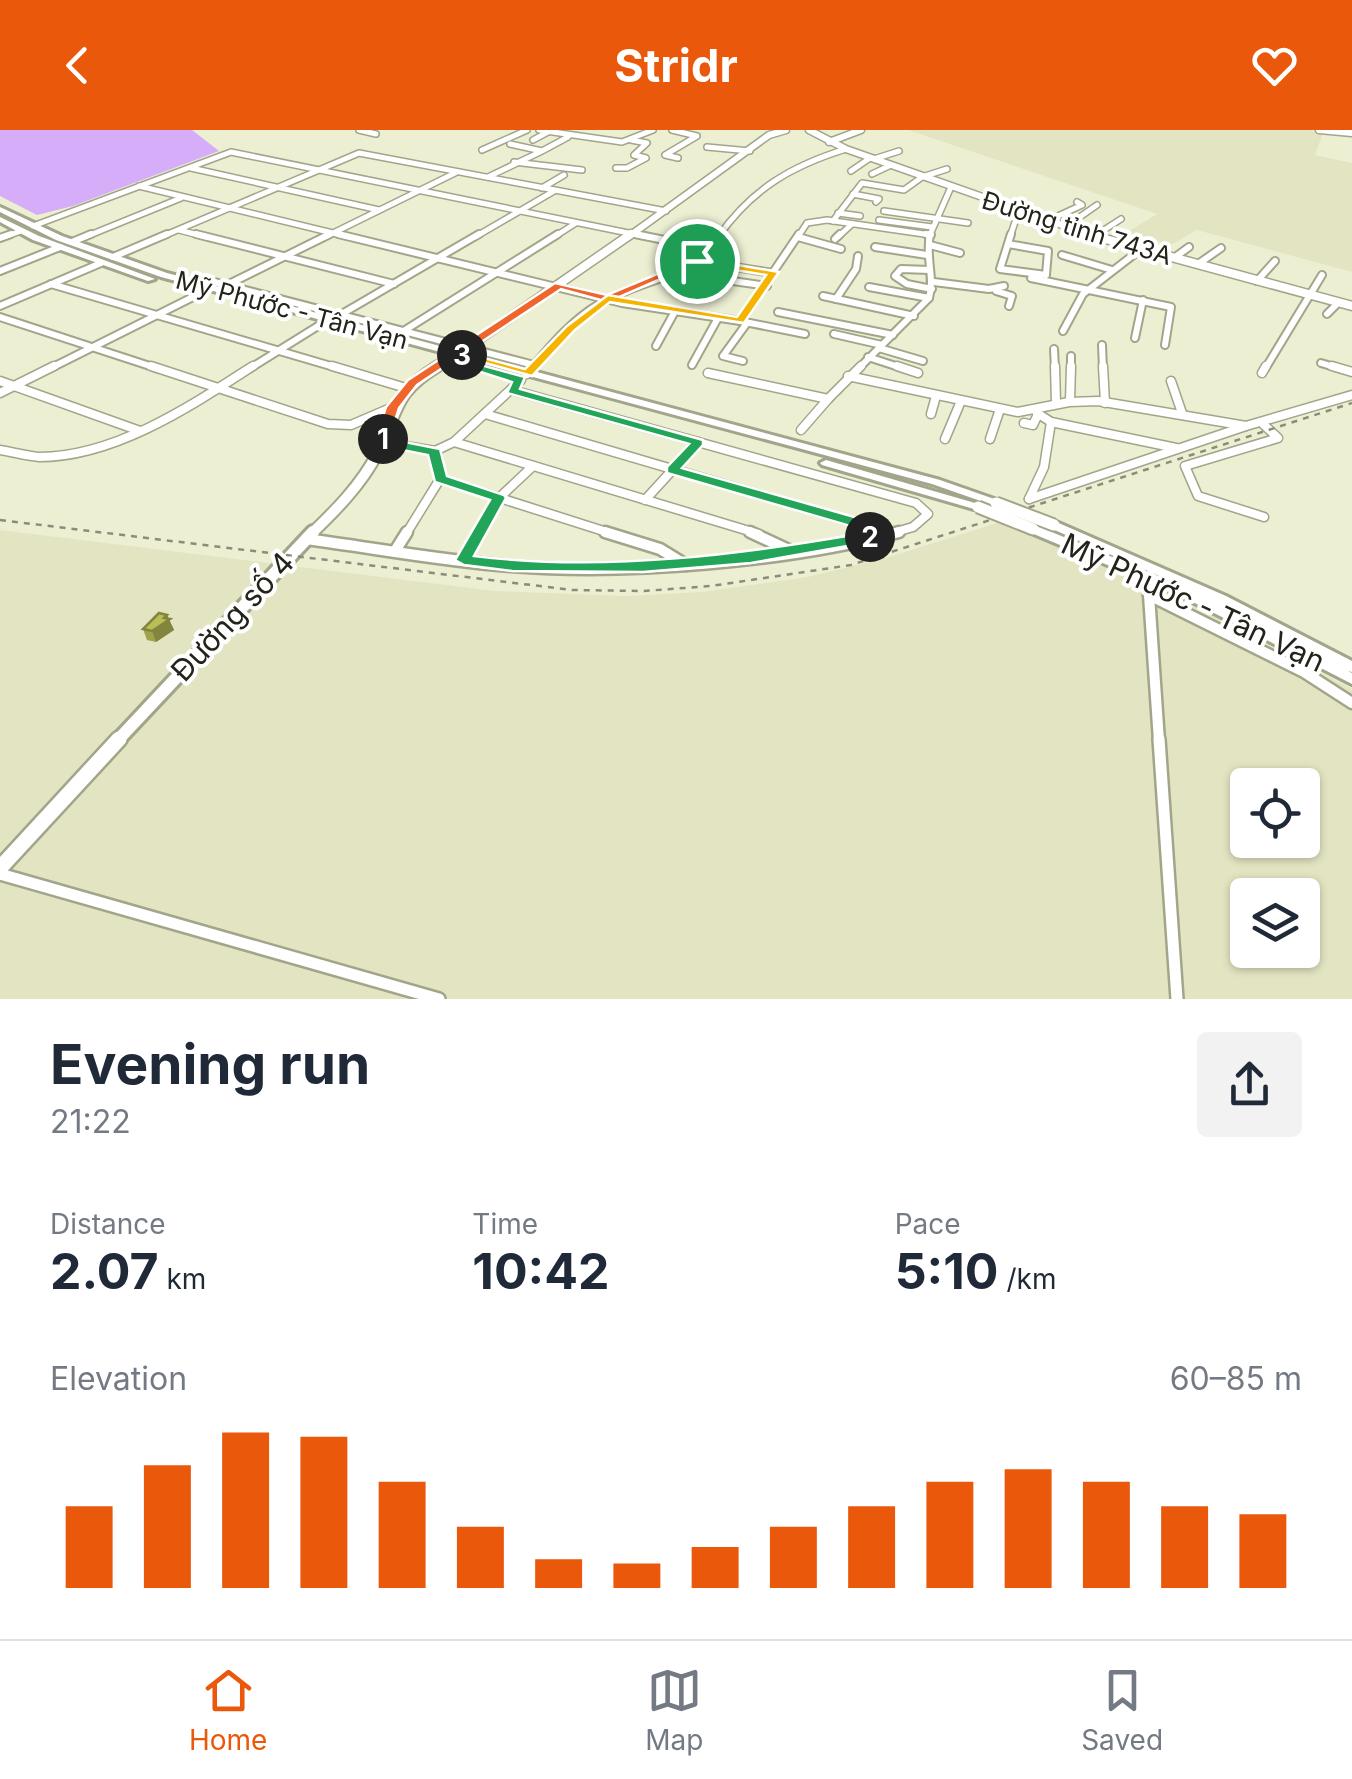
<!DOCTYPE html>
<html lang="en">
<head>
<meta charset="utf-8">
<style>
	body { margin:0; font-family:Inter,sans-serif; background:#f2f2f3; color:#1f2937; height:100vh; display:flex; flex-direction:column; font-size:38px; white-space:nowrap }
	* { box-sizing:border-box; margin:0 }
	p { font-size:32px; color:#747a83 }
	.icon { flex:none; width:55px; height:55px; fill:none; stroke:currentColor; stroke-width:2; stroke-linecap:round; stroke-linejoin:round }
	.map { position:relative; height:869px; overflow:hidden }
	.drawer { display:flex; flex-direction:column; background:#fff; flex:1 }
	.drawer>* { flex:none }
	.buttons { position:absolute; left:1230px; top:638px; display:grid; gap:20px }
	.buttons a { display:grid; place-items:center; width:90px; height:90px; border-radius:10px; background:#fff; box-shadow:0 2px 8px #0004; font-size:50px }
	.pin { position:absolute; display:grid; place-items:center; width:85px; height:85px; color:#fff; margin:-42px; border:5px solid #fff; border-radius:50%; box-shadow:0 2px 10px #0007 }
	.km { position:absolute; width:50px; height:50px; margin:-25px; border-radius:50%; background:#222; color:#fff; font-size:28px; line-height:50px; text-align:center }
	.round { display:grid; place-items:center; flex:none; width:105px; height:105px; border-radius:10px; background:#f2f2f3 }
	.headline { display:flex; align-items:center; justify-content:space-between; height:170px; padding:0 50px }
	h1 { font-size:55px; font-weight:700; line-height:75px }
	.figures { display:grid; grid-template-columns:repeat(3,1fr); gap:15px; height:170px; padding:10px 50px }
	.figures div { display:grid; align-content:center }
	.figures b { font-size:50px; font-weight:700 }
	.figures small { font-size:28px; font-weight:400 }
	.figures p { font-size:28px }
	.chart { height:280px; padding:20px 50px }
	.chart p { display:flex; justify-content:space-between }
	.chart svg { width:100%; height:180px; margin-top:10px; stroke:#ea580c; stroke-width:6 }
	header { display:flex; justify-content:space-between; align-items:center; height:130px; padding:0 50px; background:#ea580c; color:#fff; font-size:45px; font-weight:700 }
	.menu { display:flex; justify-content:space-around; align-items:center; height:140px; border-top:2px solid #e0e1e3; background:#fff; font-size:28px; color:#747a83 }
	.menu a { display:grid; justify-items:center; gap:5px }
	.menu .current { color:#ea580c }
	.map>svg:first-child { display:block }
</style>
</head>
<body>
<header><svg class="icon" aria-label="back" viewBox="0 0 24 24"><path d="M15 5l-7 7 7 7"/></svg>Stridr<svg class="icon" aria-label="heart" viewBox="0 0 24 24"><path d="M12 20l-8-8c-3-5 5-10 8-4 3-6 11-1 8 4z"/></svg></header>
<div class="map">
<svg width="1352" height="869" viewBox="0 0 1352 869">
	<rect width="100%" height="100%" fill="#edefd3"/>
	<g fill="#e3e5c2" fill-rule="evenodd">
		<polygon points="908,0 1310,0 1323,3 1315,25 1352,33 1352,142 1197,100 1171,115 1126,103 1157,84"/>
		<path d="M1000,392L1157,457L1352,559V869H0V400L495,461L627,466L702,462L807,447L886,428ZM1248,655H1302V710H1248ZM1248,765H1302V820H1248Z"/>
	</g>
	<polygon fill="#d6adf9" points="0,0 192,0 219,21 73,76 37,85 0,66"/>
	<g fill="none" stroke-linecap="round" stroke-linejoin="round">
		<defs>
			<g id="street-far4">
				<polyline points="359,0 376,4"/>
				<polyline points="539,0 622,12 653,0"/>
				<polyline points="672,0 697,6 665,25 678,28"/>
				<polyline points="533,10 548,2"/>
				<polyline points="510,14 542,21 568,7"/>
				<polyline points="707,17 750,21"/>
				<polyline points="482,20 527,0"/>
				<polyline points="874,29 899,21"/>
				<polyline points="514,32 582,40"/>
				<polyline points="191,38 379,80"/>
				<polyline points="616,38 627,38 646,28 634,25 647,13 631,10"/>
				<polyline points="851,41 870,28"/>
				<polyline points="872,44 891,35"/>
				<polyline points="488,47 540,22"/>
				<polyline points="139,56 349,107"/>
				<polyline points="542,58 564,45"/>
				<polyline points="853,64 879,69 876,72"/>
				<polyline points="884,81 968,93"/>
				<polyline points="838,83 860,86"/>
				<polyline points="879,90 932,97"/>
				<polyline points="833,91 862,53 904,60 922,47 947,39"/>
				<polyline points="1045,92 1082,75 1077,72"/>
				<polyline points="33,96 231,22 648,107"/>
				<polyline points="1064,98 1097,75"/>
				<polyline points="179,100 206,107"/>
				<polyline points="4,107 21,101"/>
				<polyline points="85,107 181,68"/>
				<polyline points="161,107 359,23 666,81"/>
				<polyline points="325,107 455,43"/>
				<polyline points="475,107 554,61"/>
				<polyline points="554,107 576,93"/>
				<path d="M718,107C752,59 791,36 846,19"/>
				<polyline points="798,107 807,93 827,90 931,105"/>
				<polyline points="838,107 852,94"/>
				<polyline points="929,107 951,57"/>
				<polyline points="1010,107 1015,92"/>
				<polyline points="1093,107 1121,89"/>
			</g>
			<g id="street-far3">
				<polyline points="196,104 394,154"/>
				<polyline points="338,104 622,173 740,191 799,104"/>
				<polyline points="635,104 708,119"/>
				<polyline points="926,104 931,105"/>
				<polyline points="798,107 841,119"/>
				<polyline points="1093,107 1097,104"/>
				<polyline points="0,108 11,104"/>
				<polyline points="835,109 840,104"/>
				<polyline points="72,112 91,104"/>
				<polyline points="1008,114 1048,121 1046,145 1000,139 1011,104"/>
				<polyline points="930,115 960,123"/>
				<polyline points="875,117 927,125"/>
				<polyline points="1062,125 1112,140"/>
				<polyline points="113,127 167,104"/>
				<polyline points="1174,128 1189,117"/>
				<polyline points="697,131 773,143"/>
				<polyline points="1198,134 1221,118"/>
				<polyline points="930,140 901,139 895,146 907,154 932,159"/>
				<polyline points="0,141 60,117"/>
				<polyline points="677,143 767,156"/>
				<polyline points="1031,148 1171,177 1165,215"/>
				<polyline points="1257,151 1275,131"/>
				<polyline points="934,152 989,159 1004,156"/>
				<polyline points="195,153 203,149 534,235"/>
				<polyline points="51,154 341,239"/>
				<polyline points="227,155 330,104"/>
				<polyline points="869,157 929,168"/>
				<polyline points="996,161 1012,166 1009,176"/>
				<polyline points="823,166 914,186"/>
				<polyline points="836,169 856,139 858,126"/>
				<polyline points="0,176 101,133"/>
				<polyline points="778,182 893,205"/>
				<polyline points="1327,184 1338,173"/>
				<polyline points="340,185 479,104"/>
				<polyline points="0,187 159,239"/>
				<polyline points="740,191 805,204"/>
				<polyline points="1063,201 1083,164 1141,119"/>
				<polyline points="402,202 558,104"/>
				<polyline points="834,204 882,215"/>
				<polyline points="1135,208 1143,170"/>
				<polyline points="1102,215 1103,239"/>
				<polyline points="656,216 674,183"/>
				<polyline points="879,218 923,231"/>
				<polyline points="1054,219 1055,239"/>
				<polyline points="868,227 905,239"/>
				<polyline points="743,231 723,226 747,193"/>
				<polyline points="1321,233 1341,239"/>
				<polyline points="692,235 718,188"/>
				<polyline points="49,239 201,163"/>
				<polyline points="249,239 318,196"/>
				<path d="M531,239C551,215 572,190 599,174C645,147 686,152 720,104"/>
				<path d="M858,239L929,168C935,147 925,127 930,104"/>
				<polyline points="1071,239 1071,226"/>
				<polyline points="1265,239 1322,145"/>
			</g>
			<g id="street-far2">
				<polyline points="151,236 328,294 351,295 393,277"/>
				<polyline points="332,236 406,258"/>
				<polyline points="897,236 918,243"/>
				<polyline points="1055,236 1056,273"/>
				<polyline points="1103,236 1105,273"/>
				<polyline points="1332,236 1352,242"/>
				<polyline points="708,243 828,269 861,236"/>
				<polyline points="1262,243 1266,236"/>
				<polyline points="527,244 533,236"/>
				<polyline points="848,246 1018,282 1069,272 1098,271 1246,296 1029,369"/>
				<polyline points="0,251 140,301"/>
				<polyline points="1171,251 1182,283"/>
				<polyline points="512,260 916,373 928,384 913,397 889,404"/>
				<polyline points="0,263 54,236"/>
				<polyline points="1070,271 1071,236"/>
				<polyline points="1037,283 1051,292 1176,318"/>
				<polyline points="485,284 859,394 873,404"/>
				<polyline points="931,284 936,266"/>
				<polyline points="1024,293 1033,295 1038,284"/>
				<polyline points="1263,294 1278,308 1185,336 1198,366 1264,387"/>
				<polyline points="1246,296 1352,265"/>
				<polyline points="801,300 828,269"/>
				<polyline points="945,309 961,271"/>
				<polyline points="990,309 1000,279"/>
				<polyline points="382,312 435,321 454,312 521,250"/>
				<polyline points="454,312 759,404"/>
				<path d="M0,320C12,322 26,326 39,327C115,327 191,276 253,236"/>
				<polyline points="440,349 613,404"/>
				<polyline points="1029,369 1044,337 1051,292"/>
				<polyline points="645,370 698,312"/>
				<polyline points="406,404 440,349 435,321"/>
				<polyline points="478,404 499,368 533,336"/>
			</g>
			<g id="street-far1">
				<polyline points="605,402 660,419 686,435"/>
				<polyline points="750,402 791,421"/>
				<polyline points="869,402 875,406"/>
				<path d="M306,409C374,418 442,431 511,436C628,445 786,432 899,402"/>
				<polyline points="395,421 407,402"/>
				<polyline points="463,430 479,402"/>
				<polyline points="1149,465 1159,611"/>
				<polyline points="1149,465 1304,542 1352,573"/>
			</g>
			<g id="street">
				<polyline points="1159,609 1177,869"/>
				<polyline points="0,744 439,869"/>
			</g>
			<g id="secondary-far4">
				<polyline points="809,0 846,19 1096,107"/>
				<polyline points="1319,0 1352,3"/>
				<polyline points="829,12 861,0"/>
				<polyline points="628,107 769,5 786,0"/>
			</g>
			<g id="secondary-far3">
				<polyline points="1087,104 1352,176"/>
				<polyline points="458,224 631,104"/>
				<polyline points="434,239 449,230"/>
			</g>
			<path id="secondary-far2" d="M311,404C335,381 361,355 377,324C400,280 391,265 438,236"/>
			<polyline id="secondary-far1" points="117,611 313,402"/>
			<polyline id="secondary" points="0,738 119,609"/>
			<g id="primary">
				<polygon points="0,77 62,106 167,143 940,350 1000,371 1002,373 996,376 992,375 932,354 161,147 56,110 0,82"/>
				<polygon points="0,87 39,106 155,149 148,151 33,110 0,92"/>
				<polygon points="826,330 982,375 984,377 978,380 974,379 822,335 820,333"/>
				<polygon points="1054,391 1226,466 1352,531 1352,542 1348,541 1352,543 1352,554 1179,465 1029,402 1027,399 1029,396 1037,396 1173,452 1050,398 1048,395"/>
			</g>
		</defs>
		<use href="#street-far4" stroke="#a3a58b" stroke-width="8"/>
		<use href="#street-far3" stroke="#a3a58b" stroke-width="10"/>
		<use href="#street-far2" stroke="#a3a58b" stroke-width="11"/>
		<use href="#street-far1" stroke="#a3a58b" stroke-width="15"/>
		<use href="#street" stroke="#a3a58b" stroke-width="16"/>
		<use href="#secondary-far4" stroke="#a3a58b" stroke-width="9"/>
		<use href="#secondary-far3" stroke="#a3a58b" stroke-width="11"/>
		<use href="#secondary-far2" stroke="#a3a58b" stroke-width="14"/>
		<use href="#secondary-far1" stroke="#a3a58b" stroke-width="18"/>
		<use href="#secondary" stroke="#a3a58b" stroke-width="20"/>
		<use href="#primary" stroke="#a3a58b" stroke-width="6"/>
		<use href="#street-far4" stroke="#fff" stroke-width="5"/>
		<use href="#street-far3" stroke="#fff" stroke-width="6"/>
		<use href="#street-far2" stroke="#fff" stroke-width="8"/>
		<use href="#street-far1" stroke="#fff" stroke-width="10"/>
		<use href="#street" stroke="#fff" stroke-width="11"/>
		<use href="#secondary-far4" stroke="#fff" stroke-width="6"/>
		<use href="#secondary-far3" stroke="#fff" stroke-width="8"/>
		<use href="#secondary-far2" stroke="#fff" stroke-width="10"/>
		<use href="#secondary-far1" stroke="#fff" stroke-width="12"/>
		<use href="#secondary" stroke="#fff" stroke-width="15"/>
		<use href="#primary" fill="#fff" fill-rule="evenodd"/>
		<polyline stroke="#8b8c79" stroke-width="2.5" stroke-dasharray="6 6" stroke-linecap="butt" points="0,390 572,460 644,461 711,456 851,435 1352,273"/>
		<defs>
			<g id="primary-bridge">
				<polyline points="996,373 1054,395"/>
				<polyline points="978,377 1033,399"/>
			</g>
		</defs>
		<use href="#primary-bridge" stroke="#a3a58b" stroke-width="15" stroke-linecap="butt"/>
		<use href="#primary-bridge" stroke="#fff" stroke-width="11"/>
	</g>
	<polygon fill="#a0a34b" points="167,485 174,500 156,512 147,510 143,499"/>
	<polygon fill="#82853d" points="167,485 174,500 156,512 152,501"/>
	<polygon fill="#babe57" stroke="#82853d" stroke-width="2.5" points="159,483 167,485 164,488 170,489 152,501 143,499"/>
	<polygon fill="#f0652b" stroke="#fff" stroke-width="2.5" points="693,129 702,131 608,172 561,159 417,255 399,278 388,312 376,309 386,277 408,250 555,153 607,165"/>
	<path fill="#22a559" stroke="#fff" stroke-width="2.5" d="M383,304L390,309L440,319L447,346L504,365L506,368L474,426C607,442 739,425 870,402L878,407L870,412L751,433L643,442L512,441L464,435L455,430L490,370L435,352L428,325L377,315L376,309Z"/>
	<polygon fill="#22a559" stroke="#fff" stroke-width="2.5" points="457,223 468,225 462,230 525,247 520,259 703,310 703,315 682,338 865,390 883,406 865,410 854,397 667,343 667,337 689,314 507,263 512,252 443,230"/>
	<polygon fill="#f5b400" stroke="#fff" stroke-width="2.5" points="697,128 779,142 744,193 610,172 575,200 532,246 456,225 462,222 525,239 567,196 608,165 737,187 766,145 693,133"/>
	<g text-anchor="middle" stroke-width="8" stroke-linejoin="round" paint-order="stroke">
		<g font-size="25" fill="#222319" stroke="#fff">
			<text transform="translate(1077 98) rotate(17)" y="9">Đường tỉnh 743A</text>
			<text transform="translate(292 180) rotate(15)" y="9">Mỹ Phước - Tân Vạn</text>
		</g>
		<g font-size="30" fill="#222319" stroke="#fff">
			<text transform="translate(1193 473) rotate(25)" y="10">Mỹ Phước - Tân Vạn</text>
			<text transform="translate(233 487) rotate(-47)" y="10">Đường số 4</text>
		</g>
	</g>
</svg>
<div class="buttons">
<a><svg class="icon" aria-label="locate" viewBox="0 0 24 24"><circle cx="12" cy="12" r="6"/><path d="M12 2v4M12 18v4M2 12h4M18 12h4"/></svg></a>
<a><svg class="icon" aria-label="layers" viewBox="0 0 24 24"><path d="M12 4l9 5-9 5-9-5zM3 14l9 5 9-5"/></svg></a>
</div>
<div class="pin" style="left:697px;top:131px;background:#1e9e55"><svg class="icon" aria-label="arrive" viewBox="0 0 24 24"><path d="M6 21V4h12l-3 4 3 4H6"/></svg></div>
<b class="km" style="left:383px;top:309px">1</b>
<b class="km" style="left:870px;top:407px">2</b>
<b class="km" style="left:462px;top:225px">3</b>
</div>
<section class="drawer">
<div class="headline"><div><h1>Evening run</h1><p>21:22</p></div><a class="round"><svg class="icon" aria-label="share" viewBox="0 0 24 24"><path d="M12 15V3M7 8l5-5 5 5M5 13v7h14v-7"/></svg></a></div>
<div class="figures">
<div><p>Distance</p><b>2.07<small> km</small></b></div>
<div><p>Time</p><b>10:42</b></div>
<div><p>Pace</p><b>5:10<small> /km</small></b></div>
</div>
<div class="chart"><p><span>Elevation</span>60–85 m</p>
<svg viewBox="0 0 160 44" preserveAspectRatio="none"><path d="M5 44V24M15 44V14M25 44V6M35 44V7M45 44V18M55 44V29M65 44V37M75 44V38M85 44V34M95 44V29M105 44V24M115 44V18M125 44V15M135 44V18M145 44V24M155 44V26"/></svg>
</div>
</section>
<nav class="menu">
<a class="current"><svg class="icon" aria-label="home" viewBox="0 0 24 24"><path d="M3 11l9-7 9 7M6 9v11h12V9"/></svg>Home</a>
<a><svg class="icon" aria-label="map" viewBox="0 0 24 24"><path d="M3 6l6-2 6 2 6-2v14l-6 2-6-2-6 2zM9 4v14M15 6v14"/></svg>Map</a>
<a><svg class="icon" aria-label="saved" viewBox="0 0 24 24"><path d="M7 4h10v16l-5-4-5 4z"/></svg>Saved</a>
</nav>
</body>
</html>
